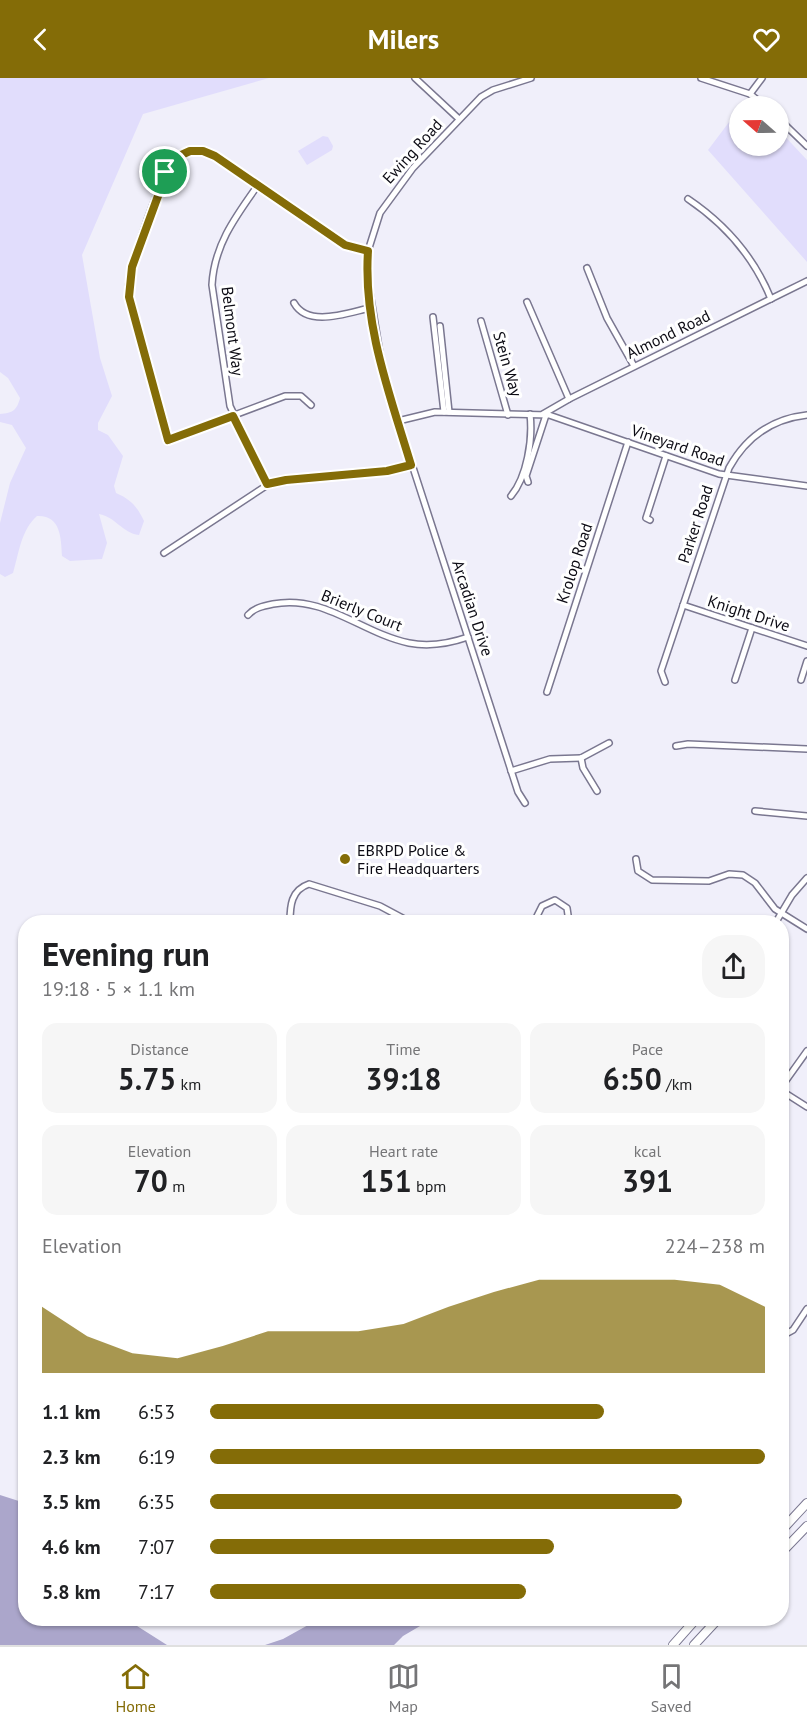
<!DOCTYPE html>
<html lang="en">
<head>
<meta charset="utf-8">
<style>
	body { margin:0; font-family:"PT Sans",sans-serif; background:#f6f6f6; color:#202124; height:100vh; display:flex; flex-direction:column; font-size:22px; white-space:nowrap }
	* { box-sizing:border-box; margin:0 }
	p { font-size:20px; color:#757577 }
	.icon { flex:none; width:33px; height:33px; fill:none; stroke:currentColor; stroke-width:2; stroke-linecap:round; stroke-linejoin:round }
	.map { position:relative; flex:1; overflow:hidden }
	.side { position:absolute; left:18px; top:837px; width:771px; height:711px; display:flex; flex-direction:column; background:#fff; border-radius:24px; box-shadow:0 2px 4px #0004 }
	.side>* { flex:none }
	.needle { width:39px; rotate:290deg }
	.fabs { position:absolute; left:729px; top:18px; display:grid; gap:12px }
	.fabs a { display:grid; place-items:center; width:60px; height:60px; border-radius:50%; background:#fff; box-shadow:0 2px 4px #0004; font-size:30px }
	.pin { position:absolute; display:grid; place-items:center; width:51px; height:51px; color:#fff; margin:-26px; border:3px solid #fff; border-radius:50%; box-shadow:0 2px 6px #0007 }
	.round { display:grid; place-items:center; flex:none; width:63px; height:63px; border-radius:24px; background:#f6f6f6 }
	.headline { display:flex; align-items:center; justify-content:space-between; height:102px; padding:0 24px }
	h1 { font-size:33px; font-weight:700; line-height:45px }
	.metrics { display:grid; grid-template-columns:repeat(3,1fr); gap:9px; height:102px; padding:6px 24px }
	.metrics div { display:grid; align-content:center; border-radius:15px; background:#f6f6f6; text-align:center }
	.metrics b { font-size:30px; font-weight:700 }
	.metrics small { font-size:16px; font-weight:400 }
	.metrics p { font-size:16px }
	.chart { height:168px; padding:12px 24px }
	.chart p { display:flex; justify-content:space-between }
	.chart svg { width:100%; height:108px; margin-top:6px; fill:#846c07; opacity:.7 }
	ul { padding:0 24px; list-style:none; font-size:20px }
	li { display:grid; grid-template-columns:96px 72px 1fr; align-items:center; height:45px }
	li i { height:15px; border-radius:8px; background:#846c07 }
	header { display:flex; justify-content:space-between; align-items:center; height:78px; padding:0 24px; background:#846c07; color:#fff; font-size:27px; font-weight:700 }
	.dock { display:flex; justify-content:space-around; align-items:center; height:84px; border-top:2px solid #e0e0e0; background:#fff; font-size:16px; color:#757577 }
	.dock a { display:grid; justify-items:center; gap:3px }
	.dock .active { color:#846c07 }
	.map>svg:first-child { display:block }
</style>
</head>
<body>
<header><svg class="icon" aria-label="back" viewBox="0 0 24 24"><path d="M15 5l-7 7 7 7"/></svg>Milers<svg class="icon" aria-label="heart" viewBox="0 0 24 24"><path d="M12 20l-8-8c-3-5 5-10 8-4 3-6 11-1 8 4z"/></svg></header>
<div class="map">
<svg width="807" height="1567" viewBox="0 0 807 1567">
	<rect width="100%" height="100%" fill="#f0effa"/>
	<g fill="#e1ddfc">
		<path d="M0,0H269L143,36L82,177L100,280L112,318L98,345V352L108,357L123,378L114,408L116,415C130,421 137,428 144,443L139,457C122,455 116,439 99,436L107,465L102,481L70,483L62,478C61,460 61,437 37,438C21,452 19,475 13,495L5,499L0,496V445L10,405L26,370L12,347L0,344V336C13,335 17,332 20,320L8,300L0,294Z"/>
		<polygon points="739,31 740,68 778,68 779,52 807,82 807,184 708,72"/>
		<polygon points="323,58 328,59 333,68 332,72 307,87 298,73"/>
	</g>
	<g fill="#aba6cb">
		<polygon points="0,1417 25,1425 26,1540 126,1541 167,1567 0,1567"/>
		<polygon points="319,1541 319,1540 432,1541 403,1558 394,1567 265,1567 283,1561"/>
	</g>
	<g fill="none" stroke-linecap="round" stroke-linejoin="round">
		<defs>
			<g id="minor">
				<polyline points="415,0 459,41"/>
				<polyline points="701,0 750,16 765,28"/>
				<polyline points="750,16 762,0"/>
				<polyline points="778,40 807,68"/>
				<path d="M258,107C236,138 214,167 212,207L230,328L267,406"/>
				<path d="M688,121C725,146 754,179 771,221"/>
				<polyline points="587,190 607,240 634,288"/>
				<polyline points="527,224 569,321"/>
				<path d="M294,225C308,250 347,235 370,230"/>
				<polyline points="433,239 444,334"/>
				<polyline points="481,243 508,337"/>
				<polyline points="440,248 449,334"/>
				<path d="M311,327L301,318H285L168,362L128,212C129,190 162,89 179,78C191,70 203,73 215,78L345,167L368,173"/>
				<polyline points="543,336 569,321 807,203"/>
				<polyline points="398,343 435,334 549,337 719,396 807,408"/>
				<polyline points="528,404 526,398 546,337"/>
				<path d="M511,418C527,399 533,361 530,336"/>
				<polyline points="650,442 646,440 666,378"/>
				<polyline points="164,475 272,404 387,393 411,387"/>
				<polyline points="683,527 807,568"/>
				<path d="M248,537C254,530 263,528 273,526C324,516 361,555 409,565C430,569 448,566 468,559"/>
				<polyline points="735,602 752,550"/>
				<polyline points="801,602 807,583"/>
				<path d="M665,604L661,593L729,390C746,359 771,341 807,337"/>
				<polyline points="547,614 628,364"/>
				<polyline points="676,668 688,666 807,671"/>
				<polyline points="581,680 583,690 597,713"/>
				<polyline points="581,680 609,665"/>
				<polyline points="511,693 550,681 581,680"/>
				<polyline points="525,725 518,714 384,300 367,197 368,173 380,135 413,90 481,19 493,12 531,0"/>
				<polyline points="755,733 807,738"/>
				<polyline points="636,781 638,793 652,802 709,803 729,796 743,797 755,805 775,831 807,851"/>
				<path d="M290,844C290,828 291,812 309,806L380,828L410,844"/>
				<polyline points="539,844 537,838 542,828 555,822 567,830 569,844"/>
				<polyline points="776,844 792,817 807,800"/>
				<polyline points="782,1008 807,973"/>
				<polyline points="782,1013 807,1029"/>
				<polyline points="782,1258 793,1252 807,1231"/>
			</g>
			<g id="secondary">
				<polyline points="782,1452 807,1425"/>
				<polyline points="782,1474 807,1448"/>
				<polyline points="673,1567 697,1540"/>
				<polyline points="694,1567 719,1540"/>
			</g>
		</defs>
		<use href="#minor" stroke="#7a7790" stroke-width="8"/>
		<use href="#secondary" stroke="#7a7790" stroke-width="10"/>
		<use href="#minor" stroke="#fff" stroke-width="5"/>
		<use href="#secondary" stroke="#fff" stroke-width="8"/>
	</g>
	<g fill="none" stroke-linecap="round" stroke-linejoin="round">
		<defs>
			<path id="route" d="M190,73H203L215,78L345,167L368,173C363,247 390,317 411,387L387,393L286,402L267,406L233,338L168,362L129,219L132,189L169,88L179,78Z"/>
		</defs>
		<use href="#route" stroke="#fff" stroke-width="12"/>
		<use href="#route" stroke="#846c07" stroke-width="8"/>
	</g>
	<circle fill="#846c07" stroke="#fff" stroke-width="2" cx="345" cy="781" r="6"/>
	<g text-anchor="middle" stroke-width="6" stroke-linejoin="round" paint-order="stroke">
		<g font-size="16" fill="#0c0b14" stroke="#fff">
			<text transform="translate(412 73) rotate(-48)" y="6">Ewing Road</text>
			<text transform="translate(233 253) rotate(83)" y="6">Belmont Way</text>
			<text transform="translate(668 256) rotate(-26)" y="6">Almond Road</text>
			<text transform="translate(508 286) rotate(74)" y="6">Stein Way</text>
			<text transform="translate(678 367) rotate(19)" y="6">Vineyard Road</text>
			<text transform="translate(695 446) rotate(-72)" y="6">Parker Road</text>
			<text transform="translate(574 485) rotate(-72)" y="6">Krolop Road</text>
			<text transform="translate(473 530) rotate(72)" y="6">Arcadian Drive</text>
			<text transform="translate(362 532) rotate(22)" y="6">Brierly Court</text>
			<text transform="translate(749 535) rotate(18)" y="6">Knight Drive</text>
		</g>
		<g font-size="16" fill="#0c0b14" stroke="#fff" text-anchor="start">
			<text x="357" y="778">EBRPD Police &amp;<tspan x="357" dy="18">Fire Headquarters</tspan></text>
		</g>
	</g>
</svg>
<div class="fabs">
<a><svg class="needle" viewBox="-14 -14 28 28"><path d="M0-13l5 13h-10z" fill="#e53935"/><path d="M0 13l5-13h-10z" fill="#757577"/></svg></a>
</div>
<div class="pin" style="left:165px;top:94px;background:#1e9e55"><svg class="icon" aria-label="arrive" viewBox="0 0 24 24"><path d="M6 21V4h12l-3 4 3 4H6"/></svg></div>
<section class="side">
<div class="headline"><div><h1>Evening run</h1><p>19:18 · 5 × 1.1 km</p></div><a class="round"><svg class="icon" aria-label="share" viewBox="0 0 24 24"><path d="M12 15V3M7 8l5-5 5 5M5 13v7h14v-7"/></svg></a></div>
<div class="metrics">
<div><p>Distance</p><b>5.75<small> km</small></b></div>
<div><p>Time</p><b>39:18</b></div>
<div><p>Pace</p><b>6:50<small> /km</small></b></div>
</div>
<div class="metrics">
<div><p>Elevation</p><b>70<small> m</small></b></div>
<div><p>Heart rate</p><b>151<small> bpm</small></b></div>
<div><p>kcal</p><b>391</b></div>
</div>
<div class="chart"><p><span>Elevation</span>224–238 m</p>
<svg viewBox="0 0 160 44" preserveAspectRatio="none"><path d="M0 44V17L10 29L20 36L30 38L40 33L50 27L60 27L70 27L80 24L90 17L100 11L110 6L120 6L130 6L140 6L150 8L160 17V44z"/></svg>
</div>
<ul>
<li><b>1.1 km</b>6:53<i style="width:71%"></i></li>
<li><b>2.3 km</b>6:19<i style="width:100%"></i></li>
<li><b>3.5 km</b>6:35<i style="width:85%"></i></li>
<li><b>4.6 km</b>7:07<i style="width:62%"></i></li>
<li><b>5.8 km</b>7:17<i style="width:57%"></i></li>
</ul>
</section>
</div>
<nav class="dock">
<a class="active"><svg class="icon" aria-label="home" viewBox="0 0 24 24"><path d="M3 11l9-7 9 7M6 9v11h12V9"/></svg>Home</a>
<a><svg class="icon" aria-label="map" viewBox="0 0 24 24"><path d="M3 6l6-2 6 2 6-2v14l-6 2-6-2-6 2zM9 4v14M15 6v14"/></svg>Map</a>
<a><svg class="icon" aria-label="saved" viewBox="0 0 24 24"><path d="M7 4h10v16l-5-4-5 4z"/></svg>Saved</a>
</nav>
</body>
</html>
